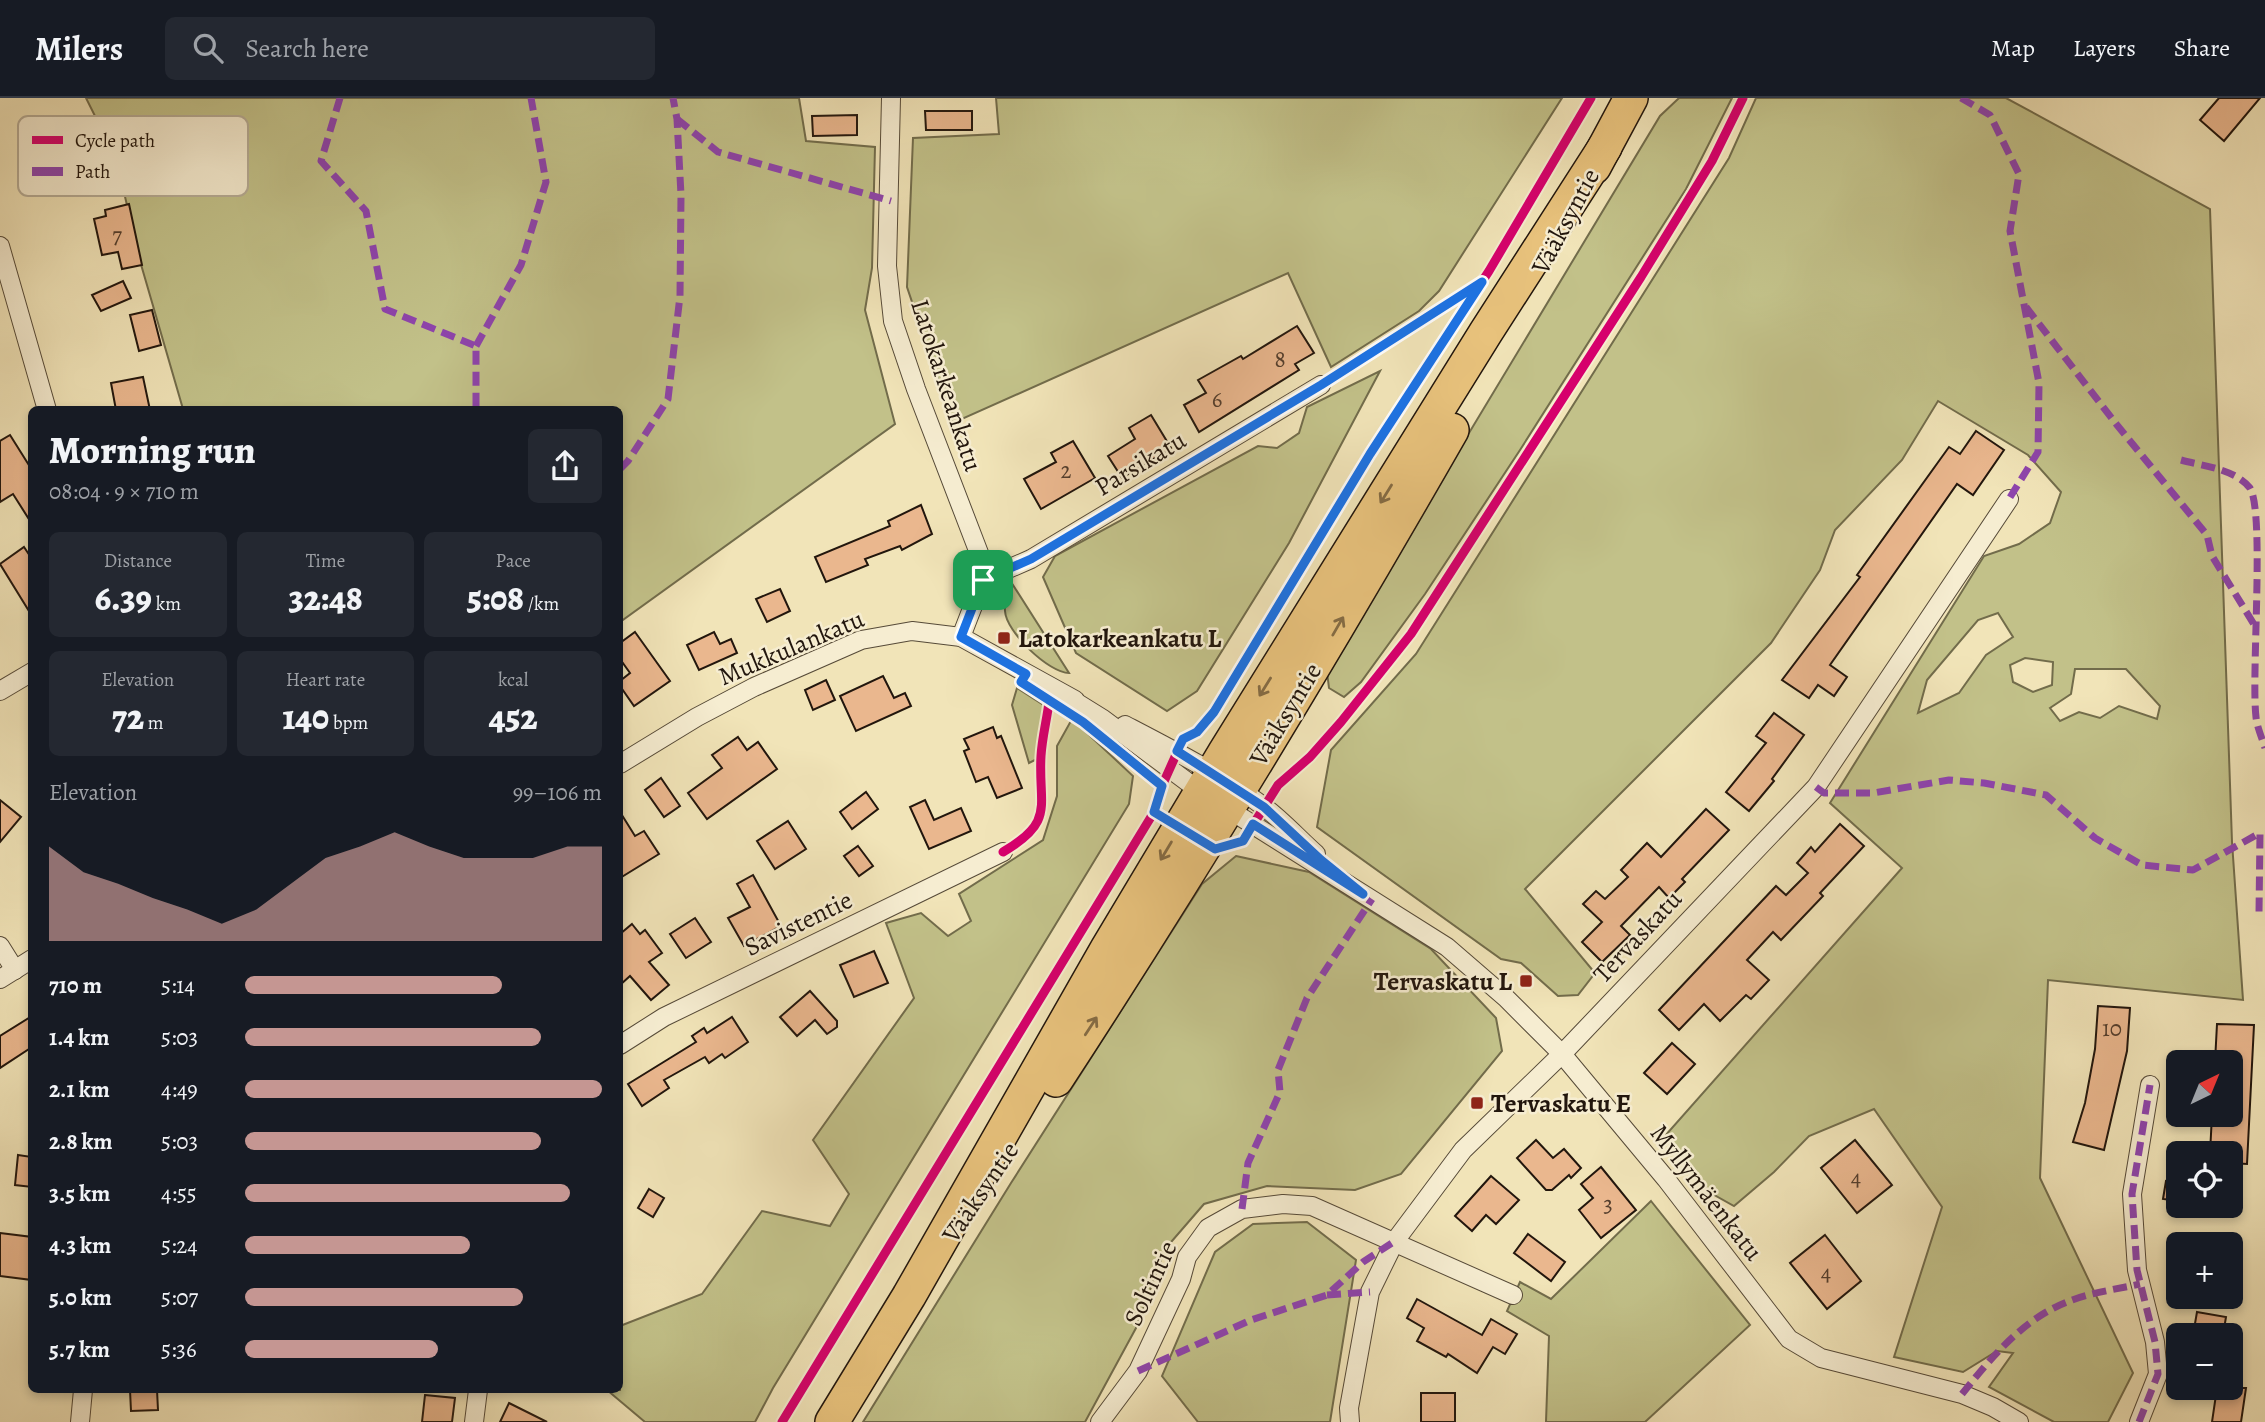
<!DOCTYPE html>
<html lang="en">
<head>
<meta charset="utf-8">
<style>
	body { margin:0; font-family:Alegreya,serif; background:#242831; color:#f1f3f6; height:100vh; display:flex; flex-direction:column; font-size:26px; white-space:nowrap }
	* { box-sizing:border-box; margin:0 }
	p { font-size:23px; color:#9ea1a6 }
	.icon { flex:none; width:38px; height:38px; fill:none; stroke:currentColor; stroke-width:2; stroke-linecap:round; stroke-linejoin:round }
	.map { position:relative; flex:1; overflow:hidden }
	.panel { position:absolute; left:28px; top:308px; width:595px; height:987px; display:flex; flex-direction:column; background:#171b24; border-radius:10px; box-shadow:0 4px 10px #0003 }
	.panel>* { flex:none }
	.needle { width:46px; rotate:43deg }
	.buttons { position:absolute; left:2166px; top:952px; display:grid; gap:14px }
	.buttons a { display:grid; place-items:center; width:77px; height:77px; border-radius:10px; background:#171b24; box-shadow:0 4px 10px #0003; font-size:35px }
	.pin { position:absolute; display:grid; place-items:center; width:60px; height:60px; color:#fff; margin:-30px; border-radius:14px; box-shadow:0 4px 10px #0006 }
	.round { display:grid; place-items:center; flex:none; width:74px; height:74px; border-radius:10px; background:#242831 }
	.head { display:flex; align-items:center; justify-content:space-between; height:119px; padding:0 21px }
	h1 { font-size:38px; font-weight:800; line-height:52px }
	.stats { display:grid; grid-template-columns:repeat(3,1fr); gap:10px; height:119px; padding:7px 21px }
	.stats div { display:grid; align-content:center; border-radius:10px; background:#242831; text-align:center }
	.stats b { font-size:35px; font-weight:800 }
	.stats small { font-size:19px; font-weight:400 }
	.stats p { font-size:19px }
	.chart { height:196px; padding:14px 21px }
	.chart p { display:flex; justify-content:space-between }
	.chart svg { width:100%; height:126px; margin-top:7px; fill:#c59692; opacity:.7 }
	ul { padding:0 21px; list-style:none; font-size:23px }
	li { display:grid; grid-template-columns:112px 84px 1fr; align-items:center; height:52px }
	li i { height:18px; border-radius:9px; background:#c59692 }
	header { display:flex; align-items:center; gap:42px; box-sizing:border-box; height:98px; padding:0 35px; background:#171b24; border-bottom:2px solid #363941 }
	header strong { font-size:33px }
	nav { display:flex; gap:38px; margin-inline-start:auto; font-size:24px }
	.search { width:490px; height:63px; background:#242831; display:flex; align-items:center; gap:18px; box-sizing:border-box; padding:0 24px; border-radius:10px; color:#9ea1a6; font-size:26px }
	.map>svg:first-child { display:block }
</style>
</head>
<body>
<header>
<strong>Milers</strong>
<div class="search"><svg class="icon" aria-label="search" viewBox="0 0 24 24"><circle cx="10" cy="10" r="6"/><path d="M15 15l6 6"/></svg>Search here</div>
<nav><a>Map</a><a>Layers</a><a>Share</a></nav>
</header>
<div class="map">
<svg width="2265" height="1324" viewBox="0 0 2265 1324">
	<rect width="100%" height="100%" fill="#f1e4b8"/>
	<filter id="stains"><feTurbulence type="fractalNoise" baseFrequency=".00286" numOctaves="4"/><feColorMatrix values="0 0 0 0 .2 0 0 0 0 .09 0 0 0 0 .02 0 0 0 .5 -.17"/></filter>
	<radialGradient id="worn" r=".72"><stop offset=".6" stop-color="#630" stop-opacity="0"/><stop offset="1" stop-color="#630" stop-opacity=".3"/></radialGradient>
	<g fill="#c2c189" stroke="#726c4b" stroke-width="2" fill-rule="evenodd">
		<polygon points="86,0 799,0 806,43 875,49 872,170 865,212 895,326 620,524 620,312 183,311 140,163 116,60"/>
		<polygon points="996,0 1562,0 1439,193 1419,213 1331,269 1288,175 953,325 907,189 913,40 999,36"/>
		<polygon points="1679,0 1732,0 1686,91 1520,352 1425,496 1361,584 1344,599 1329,590 1327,574 1334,559 1660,18"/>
		<path d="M1756,0H2006L2210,111L2232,744L2243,902L2048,882L2040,1080L2133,1275L2108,1324H2054L1989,1289L2013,1255L1997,1253L1963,1274L1894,1259L1942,1109L1874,1011L1809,1038L1774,1074L1734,1108L1709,1094L1664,1039L1902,770L1830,705L1984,458L2019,446L2050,425L2061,394L2028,357L1938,303L1902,362L1835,432L1820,472L1771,545L1525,791L1595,875L1578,897L1558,898L1521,865L1501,861L1317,729L1331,652L1416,556L1729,60ZM1998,515L2013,539L1986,557L1959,595L1918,615L1927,582L1978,522ZM2025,560L2053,564L2052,587L2033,594L2013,584L2010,567ZM2075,571H2126L2160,608L2157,621L2119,608L2100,620L2079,614L2060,623L2050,610L2071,596Z"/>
		<polygon points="1380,273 1289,445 1197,593 1167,613 1076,555 1043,479 1055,458 1258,348 1277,350 1299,335 1307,309"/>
		<path d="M1013,487L1069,575C1049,575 1006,534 1005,513C1004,503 1009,495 1013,487Z"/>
		<polygon points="1017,590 1045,608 1037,661 1029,665 1012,607"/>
		<polygon points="1072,621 1133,678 1129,706 773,1290 755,1324 645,1324 607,1292 620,1292 620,1228 702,1196 762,1113 830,1128 849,1096 813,1042 914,900 886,825 921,815 948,838 971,823 959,796 1043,742 1057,698 1057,648"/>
		<polygon points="1236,758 1309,774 1431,851 1496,920 1502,953 1401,1076 1355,1092 1267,1088 1204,1106 1165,1151 1136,1230 1085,1324 863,1324 1011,1085 1202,786"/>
		<polygon points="1651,1103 1750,1227 1645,1324 1546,1324 1549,1238 1507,1213 1520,1184 1551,1201"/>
		<polygon points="1307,1124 1356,1162 1330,1324 1198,1324 1162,1278 1215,1154 1253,1126"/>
	</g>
	<g fill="#eab78e" stroke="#22160d" stroke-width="2">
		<polygon points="2219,0 2260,0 2224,43 2200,22"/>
		<polygon points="925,13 972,13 972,32 926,32"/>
		<polygon points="857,17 857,37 813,38 812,18"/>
		<polygon points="129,106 142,167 122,171 118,154 102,157 94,121 106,118 105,112"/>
		<polygon points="123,183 131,200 101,213 92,197"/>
		<polygon points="152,212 161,247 139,253 130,217"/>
		<polygon points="1297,228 1314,255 1295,266 1299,272 1199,334 1184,307 1206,295 1198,282 1241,258 1243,261"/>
		<polygon points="143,279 150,312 116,312 111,285"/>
		<polygon points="1151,317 1171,350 1122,380 1108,358 1135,341 1129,330"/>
		<polygon points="1976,333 2004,352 1973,397 1957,386 1830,567 1847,579 1834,598 1818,587 1809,600 1782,582 1860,479 1857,477 1949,349 1960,356"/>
		<polygon points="10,337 32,372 32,426 13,396 0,404 0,343"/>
		<polygon points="1073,343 1095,380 1041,411 1024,381 1056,364 1051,355"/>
		<polygon points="921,407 932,436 902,452 900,448 865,461 868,467 826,484 815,459 890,428 888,423"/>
		<polygon points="24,449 32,461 32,518 0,466"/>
		<polygon points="780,491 790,513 767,524 756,501"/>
		<polygon points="635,534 670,583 634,608 620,588 620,583 630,575 620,561 620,545"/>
		<polygon points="714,534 720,546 731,541 737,555 699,572 687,547"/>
		<polygon points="883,578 894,600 905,595 911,608 856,633 840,598"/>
		<polygon points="826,582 835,602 813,612 805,592"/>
		<polygon points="1774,615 1804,637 1772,681 1774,683 1749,713 1726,694 1766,645 1756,638"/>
		<polygon points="993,629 997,640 1001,638 1022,690 997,700 988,679 976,684 964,653 969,651 964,641"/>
		<polygon points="738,639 747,652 758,644 777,671 707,721 688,695 722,670 712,657"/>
		<polygon points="661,680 680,708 664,719 645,692"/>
		<polygon points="866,694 878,711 852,731 840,714"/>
		<polygon points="0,702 21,719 0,744"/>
		<polygon points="925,702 934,722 961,710 971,733 929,751 910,709"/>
		<polygon points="1706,711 1729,732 1682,781 1685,784 1669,800 1659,789 1621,828 1630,837 1602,864 1582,844 1602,824 1583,806 1596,793 1605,801 1628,779 1621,772 1647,745 1661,759"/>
		<polygon points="620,714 635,738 644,733 659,756 620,780"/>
		<polygon points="788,723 806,751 775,771 757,743"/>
		<polygon points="1840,726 1864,748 1820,795 1823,798 1781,842 1773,834 1747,862 1769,882 1751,901 1746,897 1720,923 1704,906 1679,932 1659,912 1776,788 1786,797 1808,775 1797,765 1811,749 1815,754"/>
		<polygon points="858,748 873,768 859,778 844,758"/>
		<polygon points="753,777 781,828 744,848 728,820 750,809 737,786"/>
		<polygon points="695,820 711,844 686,860 670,836"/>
		<polygon points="632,826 640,836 645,832 662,855 649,864 669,887 651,902 630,878 620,887 620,836"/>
		<polygon points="874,853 888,885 854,899 840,867"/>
		<polygon points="810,893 837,923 837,929 827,936 815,922 797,938 780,919"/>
		<polygon points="2098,908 2130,910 2127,953 2104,1052 2073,1044 2085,1005 2095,951"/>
		<polygon points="32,918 32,949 0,970 0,938"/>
		<polygon points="732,919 748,944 725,960 722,956 709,965 705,959 664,982 669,990 642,1008 628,986 696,944 692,938 704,930 707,935"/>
		<polygon points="2217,926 2254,927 2247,1066 2231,1065 2231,1055 2210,1055 2212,1017 2231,1017 2231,964 2215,964"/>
		<polygon points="1672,945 1695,966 1667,996 1644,975"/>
		<polygon points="1536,1042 1553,1060 1564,1051 1581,1070 1571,1080 1569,1077 1552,1092 1546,1092 1517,1060"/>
		<polygon points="1855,1042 1892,1087 1857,1115 1821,1070"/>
		<polygon points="18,1057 32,1059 32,1089 15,1087"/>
		<polygon points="1601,1069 1636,1112 1601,1140 1579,1112 1593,1100 1581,1086"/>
		<polygon points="1491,1078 1519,1102 1496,1126 1486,1117 1472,1133 1455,1118"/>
		<polygon points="2166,1083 2179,1085 2179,1103 2163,1101"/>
		<polygon points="649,1091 664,1100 653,1119 638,1110"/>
		<polygon points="0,1135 32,1139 32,1182 0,1178"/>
		<polygon points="1528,1136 1565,1164 1551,1183 1514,1155"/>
		<polygon points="1825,1137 1861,1183 1827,1211 1790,1165"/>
		<polygon points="1417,1201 1482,1237 1491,1221 1517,1236 1505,1256 1493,1249 1477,1275 1448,1256 1446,1259 1417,1243 1424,1230 1407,1220"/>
		<polygon points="2197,1214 2226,1219 2223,1237 2193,1237"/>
		<polygon points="2217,1290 2246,1290 2241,1324 2212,1324"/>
		<polygon points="130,1292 157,1292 158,1312 131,1313"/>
		<rect x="1421" y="1295" width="34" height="29"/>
		<polygon points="425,1297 455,1300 452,1324 422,1324"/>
		<polygon points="509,1305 547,1324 500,1324"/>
	</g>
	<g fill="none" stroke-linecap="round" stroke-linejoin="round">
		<defs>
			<g id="street">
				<polyline points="891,0 887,168 893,223 916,291 979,455 983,482 961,539"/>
				<polyline points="0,148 47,312"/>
				<polyline points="983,482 1031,461 1321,287"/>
				<polyline points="0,593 32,574"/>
				<polyline points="1066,598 1103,621 1201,694 1447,849 1506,900 1562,956 1666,1081 1789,1241 1821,1260 1962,1296 1993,1309 2019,1324"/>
				<path d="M1125,627C1173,652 1220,676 1263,708C1282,722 1298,740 1316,756"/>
				<polyline points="620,666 697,619 754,589 861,542 912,533 961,539 1075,602"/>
				<polyline points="0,848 15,872"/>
				<polyline points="0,881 32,861"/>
				<polyline points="620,947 664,919 1003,754"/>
				<polyline points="80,1324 83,1292"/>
				<polyline points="474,1324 478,1292"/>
				<polyline points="1100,1324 1138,1273 1181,1181 1187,1159 1208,1130 1242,1111 1283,1106 1312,1108 1513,1197"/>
				<polyline points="1350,1324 1349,1310 1370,1194 1395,1143 1463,1052 1562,956 1816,689 2009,401"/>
				<polyline points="2139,1324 2158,1276 2155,1244 2137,1172 2132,1096 2150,987"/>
			</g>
			<g id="highway">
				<polyline points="1594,69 1631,0"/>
				<path d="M1056,982C1195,769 1326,552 1452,332"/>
				<polyline points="832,1324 909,1198 1107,851 1225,654 1486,234 1605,49"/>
			</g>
		</defs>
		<use href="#street" stroke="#564a38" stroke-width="20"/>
		<use href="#highway" stroke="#22160d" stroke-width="36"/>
		<use href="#street" stroke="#f6edd1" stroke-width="18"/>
		<use href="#highway" stroke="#e8c27c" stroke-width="33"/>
		<g stroke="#8e44ad" stroke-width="7" stroke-dasharray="14 7" stroke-linecap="butt">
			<polyline points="340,0 321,63 366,113 385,211 476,248 476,312"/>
			<polyline points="1961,0 1990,17 2019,76 2010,133 2039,285 2038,354 2009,401"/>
			<polyline points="677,21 718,54 891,103"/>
			<polyline points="2026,209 2117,327 2207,437 2212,458 2255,528"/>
			<polyline points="476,248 521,167 546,84 531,0"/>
			<path d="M2181,362C2203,368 2235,371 2250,390C2265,415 2251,576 2256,619C2257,629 2262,640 2265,650"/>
			<polyline points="620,371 628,363 668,301 680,198 681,97 677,21 673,0"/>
			<polyline points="1816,689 1824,695 1873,695 1949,682 1984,685 2046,697 2095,740 2142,767 2193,772 2260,735 2259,815"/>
			<polyline points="1242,1111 1248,1065 1280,994 1278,972 1307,900 1372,801"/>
			<polyline points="1327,1197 1370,1194"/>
			<polyline points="1138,1273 1251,1222 1327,1197 1363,1164 1395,1143"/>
			<path d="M1962,1296C1991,1260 2023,1221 2067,1204C2089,1195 2117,1191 2140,1186"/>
			<polyline points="2139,1324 2158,1276 2155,1244 2137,1172 2132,1096 2150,987"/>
		</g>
		<defs>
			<g id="cycleway">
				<polyline points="1321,287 1476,188"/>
				<polyline points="1026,576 1021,584 1084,624 1162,688"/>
				<polyline points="1154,714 1215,752 1243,743 1278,687 1310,659 1341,624 1411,536 1641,179 1712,63 1743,0"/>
				<path d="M1003,754C1056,723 1038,708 1041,658C1042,640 1047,621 1049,604"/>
				<polyline points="782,1324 1154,714 1162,688 1183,641 1197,634 1214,614 1370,356 1489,173 1591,0"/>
			</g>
		</defs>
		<use href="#cycleway" stroke="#f6edd1" stroke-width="13"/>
		<use href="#cycleway" stroke="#d6006c" stroke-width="9"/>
	</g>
	<defs><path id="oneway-shaft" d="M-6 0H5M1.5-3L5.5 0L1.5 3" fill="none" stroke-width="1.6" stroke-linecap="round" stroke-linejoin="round" transform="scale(1.75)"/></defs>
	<g stroke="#856c44">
		<use href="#oneway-shaft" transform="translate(1386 396) rotate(122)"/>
		<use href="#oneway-shaft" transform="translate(1338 528) rotate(-60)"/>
		<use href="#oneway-shaft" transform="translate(1265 589) rotate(122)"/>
		<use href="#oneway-shaft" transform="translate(1166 753) rotate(121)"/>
		<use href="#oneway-shaft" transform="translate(1091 928) rotate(-57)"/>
	</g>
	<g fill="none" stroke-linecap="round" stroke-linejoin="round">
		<defs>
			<polygon id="route" points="1482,184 1370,356 1214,614 1197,634 1183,641 1177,653 1264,709 1321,762 1363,796 1253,726 1243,743 1215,751 1154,714 1162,688 1083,624 1021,584 1026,576 961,539 983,482 1031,461 1321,287"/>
		</defs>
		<use href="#route" stroke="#fff" stroke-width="14"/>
		<use href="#route" stroke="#1a73e8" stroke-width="9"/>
	</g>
	<g fill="#8f2418" stroke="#f6edd1" stroke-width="2.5">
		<rect x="997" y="533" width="14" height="14" rx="3.5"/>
		<rect x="1519" y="876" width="14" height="14" rx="3.5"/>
		<rect x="1470" y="998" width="14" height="14" rx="3.5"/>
	</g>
	<g text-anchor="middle" stroke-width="5" stroke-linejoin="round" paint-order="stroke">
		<g font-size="23" fill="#543e2d">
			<text x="117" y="145">7</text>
			<text x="1280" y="269">8</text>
			<text x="1217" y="309">6</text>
			<text x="1066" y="380">2</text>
			<text x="2112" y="938">10</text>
			<text x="1856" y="1087">4</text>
			<text x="1608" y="1114">3</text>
			<text x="1826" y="1182">4</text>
		</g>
		<g font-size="26" fill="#22160d" stroke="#f6edd1">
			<text transform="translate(1565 123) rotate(-62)" y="9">Vääksyntie</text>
			<text transform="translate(947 287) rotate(72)" y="9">Latokarkeankatu</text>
			<text transform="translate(1140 365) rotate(-31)" y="9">Parsikatu</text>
			<text transform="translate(791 549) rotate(-23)" y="9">Mukkulankatu</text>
			<text transform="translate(1285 616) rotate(-59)" y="9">Vääksyntie</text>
			<text transform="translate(798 825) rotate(-26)" y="9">Savistentie</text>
			<text transform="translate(1637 838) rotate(-47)" y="9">Tervaskatu</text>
			<text transform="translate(980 1094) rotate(-56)" y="9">Vääksyntie</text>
			<text transform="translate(1707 1094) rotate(52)" y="9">Myllymäenkatu</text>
			<text transform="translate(1150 1185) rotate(-65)" y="9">Soltintie</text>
		</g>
		<g font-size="26" font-weight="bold" fill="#22160d" stroke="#f6edd1" text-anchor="start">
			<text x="1018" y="549">Latokarkeankatu L</text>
			<text x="1512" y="892" text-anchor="end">Tervaskatu L</text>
			<text x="1491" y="1014">Tervaskatu E</text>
		</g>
	</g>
	<rect x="18" y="18" width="230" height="80" rx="10" fill="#f6edd1" stroke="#b6ac96" stroke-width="2"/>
	<rect x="32" y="38" width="31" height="8" fill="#d6006c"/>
	<rect x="32" y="69" width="31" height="9" fill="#8e44ad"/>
	<g font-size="19" fill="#22160d">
		<text x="75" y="49">Cycle path</text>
		<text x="75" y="80">Path</text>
	</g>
	<rect width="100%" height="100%" filter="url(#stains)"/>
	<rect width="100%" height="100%" fill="url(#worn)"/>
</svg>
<div class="buttons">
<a><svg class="needle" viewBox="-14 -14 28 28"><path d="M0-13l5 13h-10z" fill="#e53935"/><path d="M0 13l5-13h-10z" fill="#9ea1a6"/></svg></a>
<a><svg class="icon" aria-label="locate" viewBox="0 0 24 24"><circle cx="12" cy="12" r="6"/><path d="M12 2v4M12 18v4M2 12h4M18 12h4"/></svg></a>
<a>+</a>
<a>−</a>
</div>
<div class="pin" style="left:983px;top:482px;background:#1e9e55"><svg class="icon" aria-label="arrive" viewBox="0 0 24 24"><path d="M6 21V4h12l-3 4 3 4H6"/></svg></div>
<section class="panel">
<div class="head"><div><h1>Morning run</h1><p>08:04 · 9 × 710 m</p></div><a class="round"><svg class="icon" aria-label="share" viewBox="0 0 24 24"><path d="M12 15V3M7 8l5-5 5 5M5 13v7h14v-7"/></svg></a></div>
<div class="stats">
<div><p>Distance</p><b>6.39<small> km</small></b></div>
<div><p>Time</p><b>32:48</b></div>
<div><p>Pace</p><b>5:08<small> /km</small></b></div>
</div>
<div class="stats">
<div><p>Elevation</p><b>72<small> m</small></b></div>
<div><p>Heart rate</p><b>140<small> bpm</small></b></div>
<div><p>kcal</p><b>452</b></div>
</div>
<div class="chart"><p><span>Elevation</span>99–106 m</p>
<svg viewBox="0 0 160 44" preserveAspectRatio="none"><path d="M0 44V11L10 20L20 24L30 29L40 33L50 38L60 33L70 24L80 15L90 11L100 6L110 11L120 15L130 15L140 15L150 11L160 11V44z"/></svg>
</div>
<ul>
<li><b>710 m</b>5:14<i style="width:72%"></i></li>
<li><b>1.4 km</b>5:03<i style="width:83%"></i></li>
<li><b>2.1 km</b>4:49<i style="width:100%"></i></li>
<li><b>2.8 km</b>5:03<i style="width:83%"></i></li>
<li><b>3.5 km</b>4:55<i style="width:91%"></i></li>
<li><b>4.3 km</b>5:24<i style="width:63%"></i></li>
<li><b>5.0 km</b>5:07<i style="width:78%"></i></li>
<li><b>5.7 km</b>5:36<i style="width:54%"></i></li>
</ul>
</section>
</div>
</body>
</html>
